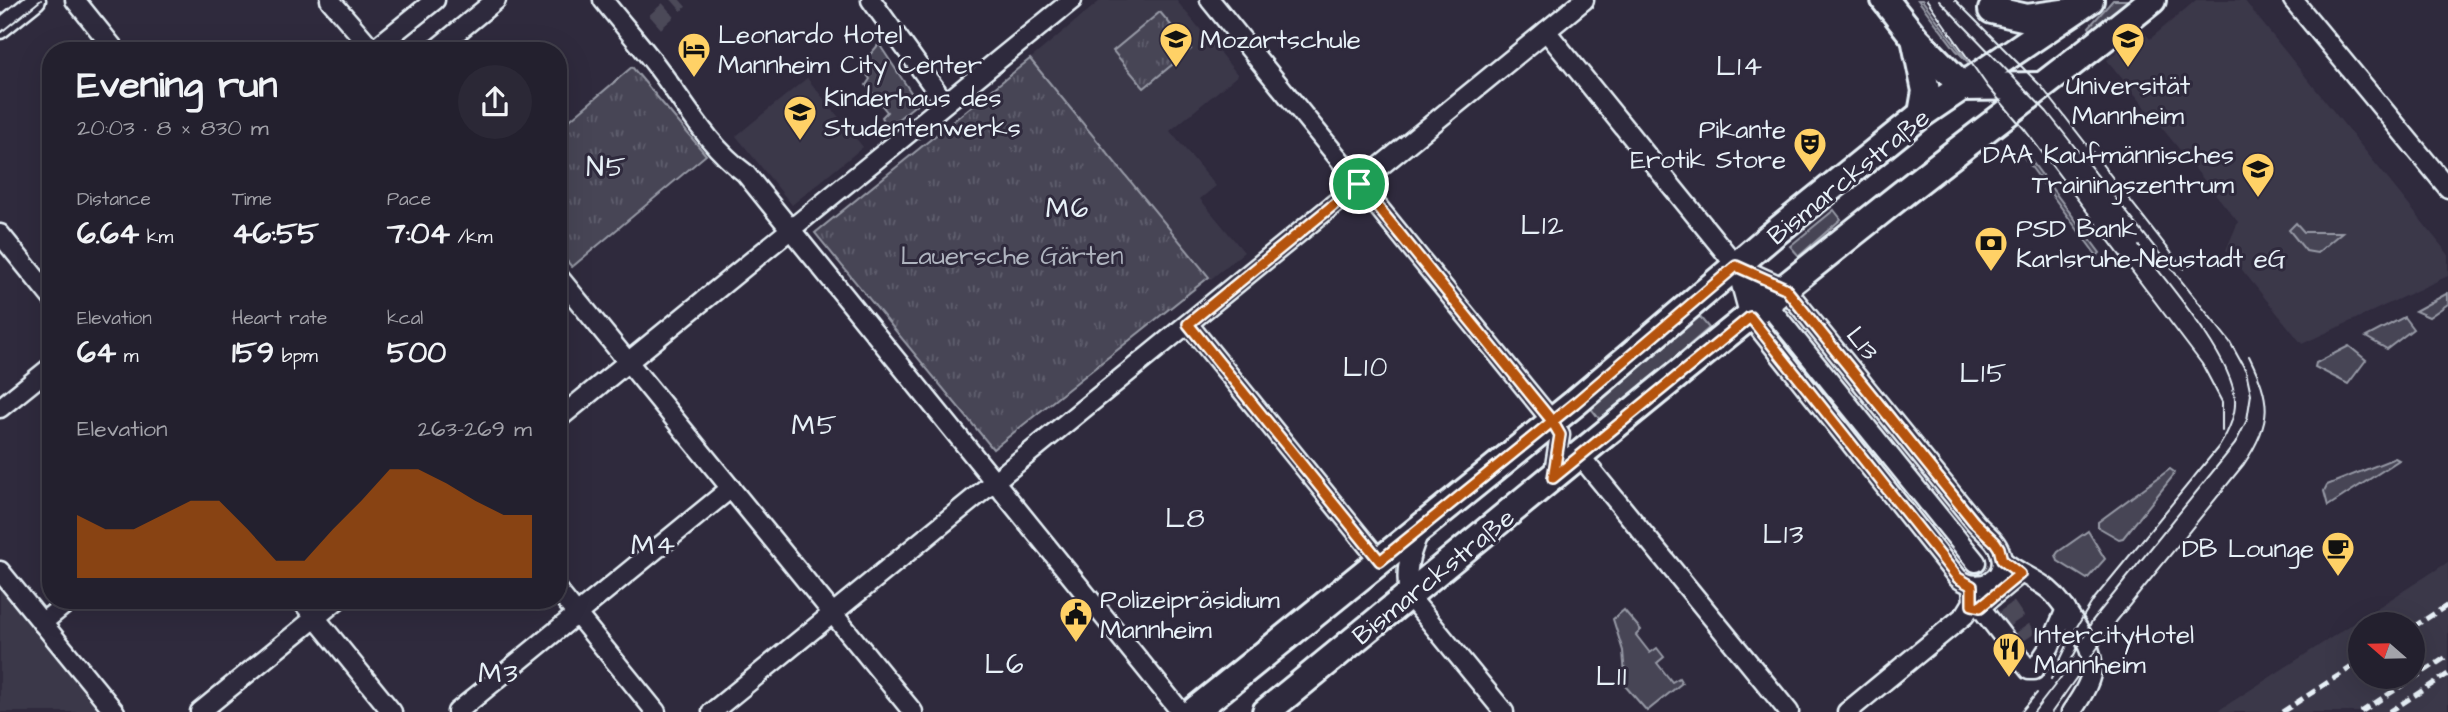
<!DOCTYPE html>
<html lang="en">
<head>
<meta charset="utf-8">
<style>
	body { margin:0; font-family:"Architects Daughter",sans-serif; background:#2b2836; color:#f1f3f6; height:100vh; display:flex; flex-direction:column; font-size:26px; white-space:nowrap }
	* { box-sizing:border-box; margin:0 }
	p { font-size:23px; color:#a3a3aa }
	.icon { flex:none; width:38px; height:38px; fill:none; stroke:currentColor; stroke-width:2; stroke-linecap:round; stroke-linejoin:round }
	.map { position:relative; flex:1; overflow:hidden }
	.side { position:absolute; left:42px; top:42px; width:525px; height:567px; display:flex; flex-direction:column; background:#23202e; border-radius:28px; box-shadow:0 7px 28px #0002,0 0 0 2px #403e4a }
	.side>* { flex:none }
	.needle { width:46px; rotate:290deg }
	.buttons { position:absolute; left:2348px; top:612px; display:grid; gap:14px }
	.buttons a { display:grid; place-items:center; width:77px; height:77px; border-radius:50%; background:#23202e; box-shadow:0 7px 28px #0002,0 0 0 2px #403e4a; font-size:35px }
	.pin { position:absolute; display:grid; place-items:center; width:60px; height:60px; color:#fff; margin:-30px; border:4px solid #fff; border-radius:50%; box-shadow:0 2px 7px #0007 }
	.round { display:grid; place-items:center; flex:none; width:74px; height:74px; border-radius:37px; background:#2b2836 }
	.headline { display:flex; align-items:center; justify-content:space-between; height:119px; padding:0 35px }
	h1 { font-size:38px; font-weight:700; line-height:52px }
	.metrics { display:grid; grid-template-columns:repeat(3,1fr); gap:10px; height:119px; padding:7px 35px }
	.metrics div { display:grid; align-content:center }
	.metrics b { font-size:30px; font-weight:700 }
	.metrics small { font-size:19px; font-weight:400 }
	.metrics p { font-size:19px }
	.chart { height:196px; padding:14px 35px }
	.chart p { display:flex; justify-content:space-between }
	.chart svg { width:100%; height:126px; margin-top:7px; fill:#b45309; opacity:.7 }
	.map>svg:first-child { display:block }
</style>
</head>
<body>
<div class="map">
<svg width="2448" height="712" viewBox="0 0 2448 712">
	<defs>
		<pattern id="park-tufts" width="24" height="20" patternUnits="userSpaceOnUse" patternTransform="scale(1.75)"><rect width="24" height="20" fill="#464455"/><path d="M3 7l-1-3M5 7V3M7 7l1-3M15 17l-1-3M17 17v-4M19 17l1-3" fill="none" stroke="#615f6e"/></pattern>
	</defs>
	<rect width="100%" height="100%" fill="#2f2a3d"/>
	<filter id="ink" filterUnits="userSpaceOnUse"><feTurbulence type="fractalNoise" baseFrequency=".0143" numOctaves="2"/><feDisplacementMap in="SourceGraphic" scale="14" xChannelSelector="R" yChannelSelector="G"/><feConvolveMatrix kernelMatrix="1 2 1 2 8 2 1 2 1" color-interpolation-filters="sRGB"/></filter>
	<g filter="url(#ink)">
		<g fill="#3b3749" fill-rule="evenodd">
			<polygon points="1101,0 1176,0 1238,75 1170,131 1216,186 1200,199 1244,252 1211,279 1030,59"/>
			<polygon points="2196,0 2244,0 2448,254 2448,276 2302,344 2226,250 2238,222 2107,60 2142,30 2150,39"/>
			<polygon points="807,78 863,147 792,205 736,136"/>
			<path d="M2448,561V712H2216L2448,562ZM2361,625H2413V677H2361Z"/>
			<polygon points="0,584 105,712 0,712"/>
		</g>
		<g fill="#464455" stroke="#979aa6" stroke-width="2">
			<polygon points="1918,0 1922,0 1969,63 1956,50"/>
			<polygon points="2113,0 2131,0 2093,35 2089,27"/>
			<polygon points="879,44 918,103 887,128 882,117 887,112 866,85 870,79 863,70 867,58"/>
			<polygon points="2021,147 2100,253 2097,256 2018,149"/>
			<polygon points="1834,210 1841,219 1799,256 1790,246"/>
			<polygon points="2296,223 2304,232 2342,232 2317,253 2306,251 2289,230"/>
			<polygon points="2448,293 2448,304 2429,317 2415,311"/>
			<polygon points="1699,316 1709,328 1601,421 1589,406"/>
			<polygon points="2404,317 2413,329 2387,349 2366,337"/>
			<polygon points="2349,346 2366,360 2348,384 2315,367 2316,363"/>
			<polygon points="2395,458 2399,460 2328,506 2324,491 2327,485"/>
			<polygon points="2170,469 2174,472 2173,476 2123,538 2119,539 2098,527 2098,522"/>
			<polygon points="2088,531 2105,559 2087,579 2058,561 2056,555 2058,552"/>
			<polygon points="1624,610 1641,630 1636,635 1650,653 1657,648 1664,657 1657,663 1672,682 1679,678 1682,683 1647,711 1626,687 1623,651 1613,619"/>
		</g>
		<g fill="url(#park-tufts)" stroke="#979aa6" stroke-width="2">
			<polygon points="1160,12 1191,49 1144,88 1113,51"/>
			<polygon points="1030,59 1209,277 993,449 815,233"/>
			<polygon points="632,67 706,155 572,267 558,251 558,130"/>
		</g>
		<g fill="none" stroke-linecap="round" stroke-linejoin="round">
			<g stroke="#4b4859" stroke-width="18" stroke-dasharray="18 9" stroke-linecap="butt">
				<polyline points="655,22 680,0"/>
				<polyline points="1976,562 2028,638"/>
			</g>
			<defs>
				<g id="street">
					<polyline points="75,0 116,51"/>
					<polyline points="330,0 374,51"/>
					<path d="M603,0C621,23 641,45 658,68C686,105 707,145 745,173L1181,712"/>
					<polyline points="871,0 945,103"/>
					<polyline points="1210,0 1552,421 1560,435 1553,478"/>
					<polyline points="2293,0 2448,188"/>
					<polyline points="0,29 36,0"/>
					<polyline points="1546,31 1976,562"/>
					<polyline points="373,50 435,0"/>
					<polyline points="434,51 496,0"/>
					<polyline points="0,234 51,297"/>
					<path d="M1736,266L1785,288L1974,521C1982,531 1996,539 2000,552C2009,578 1980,595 1958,578L1750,317Z"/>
					<polyline points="558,276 913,712"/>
					<polyline points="1188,324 1380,561"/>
					<polyline points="0,408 51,367"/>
					<polyline points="558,419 1072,0"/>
					<polyline points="1580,456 1789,712"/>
					<path d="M1419,532C1409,557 1405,568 1409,596L1504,712"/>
					<path d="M2002,560C2016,572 2034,578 2048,589C2058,597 2065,608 2072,619C2099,658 2099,672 2071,712"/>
					<polyline points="0,571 115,712"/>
					<polyline points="558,591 656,712"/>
					<polyline points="301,600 392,712"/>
					<polyline points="1972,605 1980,607 2029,670 2034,670 2050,646 2066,609"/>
					<polyline points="1980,607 2020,574"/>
					<polyline points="42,623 70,600"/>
					<polyline points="200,712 337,600"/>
					<polyline points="457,712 731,488"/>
					<polyline points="712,712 1584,0"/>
					<polyline points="1847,712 1965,615 1973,602 1972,586"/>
				</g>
				<g id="primary">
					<polyline points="1885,0 1915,38 1963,87"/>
					<polyline points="1992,10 2027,18 2070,12"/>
					<polyline points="1915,38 1926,91 1922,114"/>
					<polyline points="1963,87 2041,86"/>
					<polyline points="1193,712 1575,403 1771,236 1922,114 2090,0"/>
					<path d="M1266,712C1470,546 1671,377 1877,214C1968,141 2062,73 2152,0"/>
				</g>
			</defs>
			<use href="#street" stroke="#e8f1f8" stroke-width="23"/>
			<use href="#primary" stroke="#e8f1f8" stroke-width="32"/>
			<use href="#street" stroke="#2f2a3d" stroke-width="18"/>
			<use href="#primary" stroke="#2f2a3d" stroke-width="26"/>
			<g stroke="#e8f1f8" stroke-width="2">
				<polyline points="1927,0 1988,87 2025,130 2202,364 2222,402 2222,431"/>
				<polyline points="1939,0 2047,112 2230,342 2246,371 2251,394 2247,420 2235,444 2092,621 2065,672 2034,712"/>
				<polyline points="1955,0 2041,86 2184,269"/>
				<polyline points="0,33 41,0"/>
				<path d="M2051,679L2073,633L2094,599L2220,445C2228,432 2236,414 2235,399C2232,357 2166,281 2139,246"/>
				<polyline points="2021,712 2037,693"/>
				<path d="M2052,712L2116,622L2244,464C2273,421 2271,401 2249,356"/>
			</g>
			<g stroke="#e8f1f8" stroke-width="5" stroke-dasharray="10 5" stroke-linecap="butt">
				<polyline points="2413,627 2448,605"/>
				<polyline points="2282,712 2361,661"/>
				<polyline points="2361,712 2448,656"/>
				<polyline points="2389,712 2448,674"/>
			</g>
		</g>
	</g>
	<g fill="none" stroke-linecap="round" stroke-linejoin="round" filter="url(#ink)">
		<defs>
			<path id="route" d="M1359,184L1188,324L1380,561C1445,508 1510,456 1575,403L1736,266L1785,288L1974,522L1995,542L1999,548L2002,560L2020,574L1980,607L1972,605V586L1958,578L1750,317L1553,478L1560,435L1552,421L1359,184"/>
		</defs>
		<use href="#route" stroke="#fff" stroke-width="14"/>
		<use href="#route" stroke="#b45309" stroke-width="9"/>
	</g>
	<defs>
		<symbol id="school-pin" viewBox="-11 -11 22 30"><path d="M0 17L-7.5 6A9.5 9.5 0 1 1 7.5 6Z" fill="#ffd166" stroke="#2f2a3d"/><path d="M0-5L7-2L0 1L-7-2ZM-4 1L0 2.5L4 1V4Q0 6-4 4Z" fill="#111"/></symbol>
		<symbol id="university-pin" viewBox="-11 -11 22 30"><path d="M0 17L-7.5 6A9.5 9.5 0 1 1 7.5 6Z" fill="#ffd166" stroke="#2f2a3d"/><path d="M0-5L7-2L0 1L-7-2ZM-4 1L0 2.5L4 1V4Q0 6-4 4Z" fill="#111"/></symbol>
		<symbol id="hotel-pin" viewBox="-11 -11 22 30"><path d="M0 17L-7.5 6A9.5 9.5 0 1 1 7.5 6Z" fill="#ffd166" stroke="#2f2a3d"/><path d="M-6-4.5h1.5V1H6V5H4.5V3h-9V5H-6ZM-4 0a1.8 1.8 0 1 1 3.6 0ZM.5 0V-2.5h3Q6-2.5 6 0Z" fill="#111"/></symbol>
		<symbol id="theatre-pin" viewBox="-11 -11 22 30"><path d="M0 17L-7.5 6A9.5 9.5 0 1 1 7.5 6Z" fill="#ffd166" stroke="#2f2a3d"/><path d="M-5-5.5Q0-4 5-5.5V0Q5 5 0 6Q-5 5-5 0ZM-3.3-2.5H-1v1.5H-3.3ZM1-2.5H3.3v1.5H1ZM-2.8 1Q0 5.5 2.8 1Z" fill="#111"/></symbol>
		<symbol id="bank-pin" viewBox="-11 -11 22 30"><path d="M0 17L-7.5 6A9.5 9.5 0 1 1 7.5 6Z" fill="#ffd166" stroke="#2f2a3d"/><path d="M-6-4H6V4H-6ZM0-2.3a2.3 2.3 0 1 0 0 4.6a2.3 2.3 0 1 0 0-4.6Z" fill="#111"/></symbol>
		<symbol id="cafe-pin" viewBox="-11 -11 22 30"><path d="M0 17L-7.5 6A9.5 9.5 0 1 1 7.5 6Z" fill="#ffd166" stroke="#2f2a3d"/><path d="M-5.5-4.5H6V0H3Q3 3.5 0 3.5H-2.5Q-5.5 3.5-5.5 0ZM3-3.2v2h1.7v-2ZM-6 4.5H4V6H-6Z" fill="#111"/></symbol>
		<symbol id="civic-pin" viewBox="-11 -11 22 30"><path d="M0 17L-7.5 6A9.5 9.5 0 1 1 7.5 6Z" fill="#ffd166" stroke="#2f2a3d"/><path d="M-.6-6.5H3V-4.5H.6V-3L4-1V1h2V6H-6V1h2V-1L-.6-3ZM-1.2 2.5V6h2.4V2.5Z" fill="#111"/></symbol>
		<symbol id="restaurant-pin" viewBox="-11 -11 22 30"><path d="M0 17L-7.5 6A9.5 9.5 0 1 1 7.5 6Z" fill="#ffd166" stroke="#2f2a3d"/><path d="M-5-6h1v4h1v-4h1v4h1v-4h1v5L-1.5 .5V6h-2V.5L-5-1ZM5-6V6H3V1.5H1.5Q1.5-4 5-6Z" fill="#111"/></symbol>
	</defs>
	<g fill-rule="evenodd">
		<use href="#school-pin" x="1157" y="20" width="38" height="52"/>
		<use href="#university-pin" x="2109" y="20" width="38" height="52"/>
		<use href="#hotel-pin" x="675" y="30" width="38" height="52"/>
		<use href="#school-pin" x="781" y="93" width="38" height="52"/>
		<use href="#theatre-pin" x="1791" y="125" width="38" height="52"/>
		<use href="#school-pin" x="2239" y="150" width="38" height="52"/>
		<use href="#bank-pin" x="1972" y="224" width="38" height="52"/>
		<use href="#cafe-pin" x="2319" y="529" width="38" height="52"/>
		<use href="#civic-pin" x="1057" y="595" width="38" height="52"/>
		<use href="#restaurant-pin" x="1990" y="630" width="38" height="52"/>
	</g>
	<g text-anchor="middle" stroke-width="6" stroke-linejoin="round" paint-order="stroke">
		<g font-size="26" fill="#e8f1f8" stroke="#2f2a3d" text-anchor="start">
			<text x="718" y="43">Leonardo Hotel<tspan x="718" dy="30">Mannheim City Center</tspan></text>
			<text x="1200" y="48">Mozartschule</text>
			<text x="2128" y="94" text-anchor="middle">Universität<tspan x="2128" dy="30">Mannheim</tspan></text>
			<text x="824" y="106">Kinderhaus des<tspan x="824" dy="30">Studentenwerks</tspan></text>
			<text x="1786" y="138" text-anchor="end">Pikante<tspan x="1786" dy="30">Erotik Store</tspan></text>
			<text x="2234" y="163" text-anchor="end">DAA Kaufmännisches<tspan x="2234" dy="30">Trainingszentrum</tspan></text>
			<text x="2016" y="237">PSD Bank<tspan x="2016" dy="30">Karlsruhe-Neustadt eG</tspan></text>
			<text x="2314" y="557" text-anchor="end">DB Lounge</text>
			<text x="1100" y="608">Polizeipräsidium<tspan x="1100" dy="30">Mannheim</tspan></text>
			<text x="2034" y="643">IntercityHotel<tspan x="2034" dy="30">Mannheim</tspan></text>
		</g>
		<g font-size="26" fill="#e8f1f8" stroke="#2f2a3d">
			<text transform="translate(1848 176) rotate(-39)" y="9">Bismarckstraße</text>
			<text transform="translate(1863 343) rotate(51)" y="9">L13</text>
			<text transform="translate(1433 576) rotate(-39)" y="9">Bismarckstraße</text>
		</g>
		<g font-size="26" fill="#afb4bf" stroke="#2f2a3d">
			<text x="1012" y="264">Lauersche Gärten</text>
		</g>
		<g font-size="28" letter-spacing="2" fill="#e8f1f8" stroke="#2f2a3d">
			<text x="1740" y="75">L14</text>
			<text x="607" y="176">N5</text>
			<text x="1068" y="217">M6</text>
			<text x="1543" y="234">L12</text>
			<text x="1366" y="376">L10</text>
			<text x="1984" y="382">L15</text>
			<text x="815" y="434">M5</text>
			<text x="1186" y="527">L8</text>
			<text x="1784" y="543">L13</text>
			<text x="654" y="554">M4</text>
			<text x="1005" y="673">L6</text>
			<text x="499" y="682">M3</text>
			<text x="1612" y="685">L11</text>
		</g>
	</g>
</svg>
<div class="buttons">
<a><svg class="needle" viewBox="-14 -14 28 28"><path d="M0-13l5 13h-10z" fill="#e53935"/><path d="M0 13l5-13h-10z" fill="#a3a3aa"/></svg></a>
</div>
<div class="pin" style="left:1359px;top:184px;background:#1e9e55"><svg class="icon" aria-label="arrive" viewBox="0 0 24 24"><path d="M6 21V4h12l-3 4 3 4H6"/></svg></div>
<section class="side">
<div class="headline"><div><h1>Evening run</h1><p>20:03 · 8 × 830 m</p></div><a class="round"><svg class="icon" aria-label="share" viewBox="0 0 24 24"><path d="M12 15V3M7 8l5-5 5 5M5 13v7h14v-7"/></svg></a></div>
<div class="metrics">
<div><p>Distance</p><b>6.64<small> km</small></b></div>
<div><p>Time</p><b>46:55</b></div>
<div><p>Pace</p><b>7:04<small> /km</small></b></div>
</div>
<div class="metrics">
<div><p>Elevation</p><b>64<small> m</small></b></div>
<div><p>Heart rate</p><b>159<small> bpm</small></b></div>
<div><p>kcal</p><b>500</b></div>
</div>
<div class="chart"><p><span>Elevation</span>263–269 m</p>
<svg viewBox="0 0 160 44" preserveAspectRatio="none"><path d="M0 44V22L10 27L20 27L30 22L40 17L50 17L60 27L70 38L80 38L90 27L100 17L110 6L120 6L130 11L140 17L150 22L160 22V44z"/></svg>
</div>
</section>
</div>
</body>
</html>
